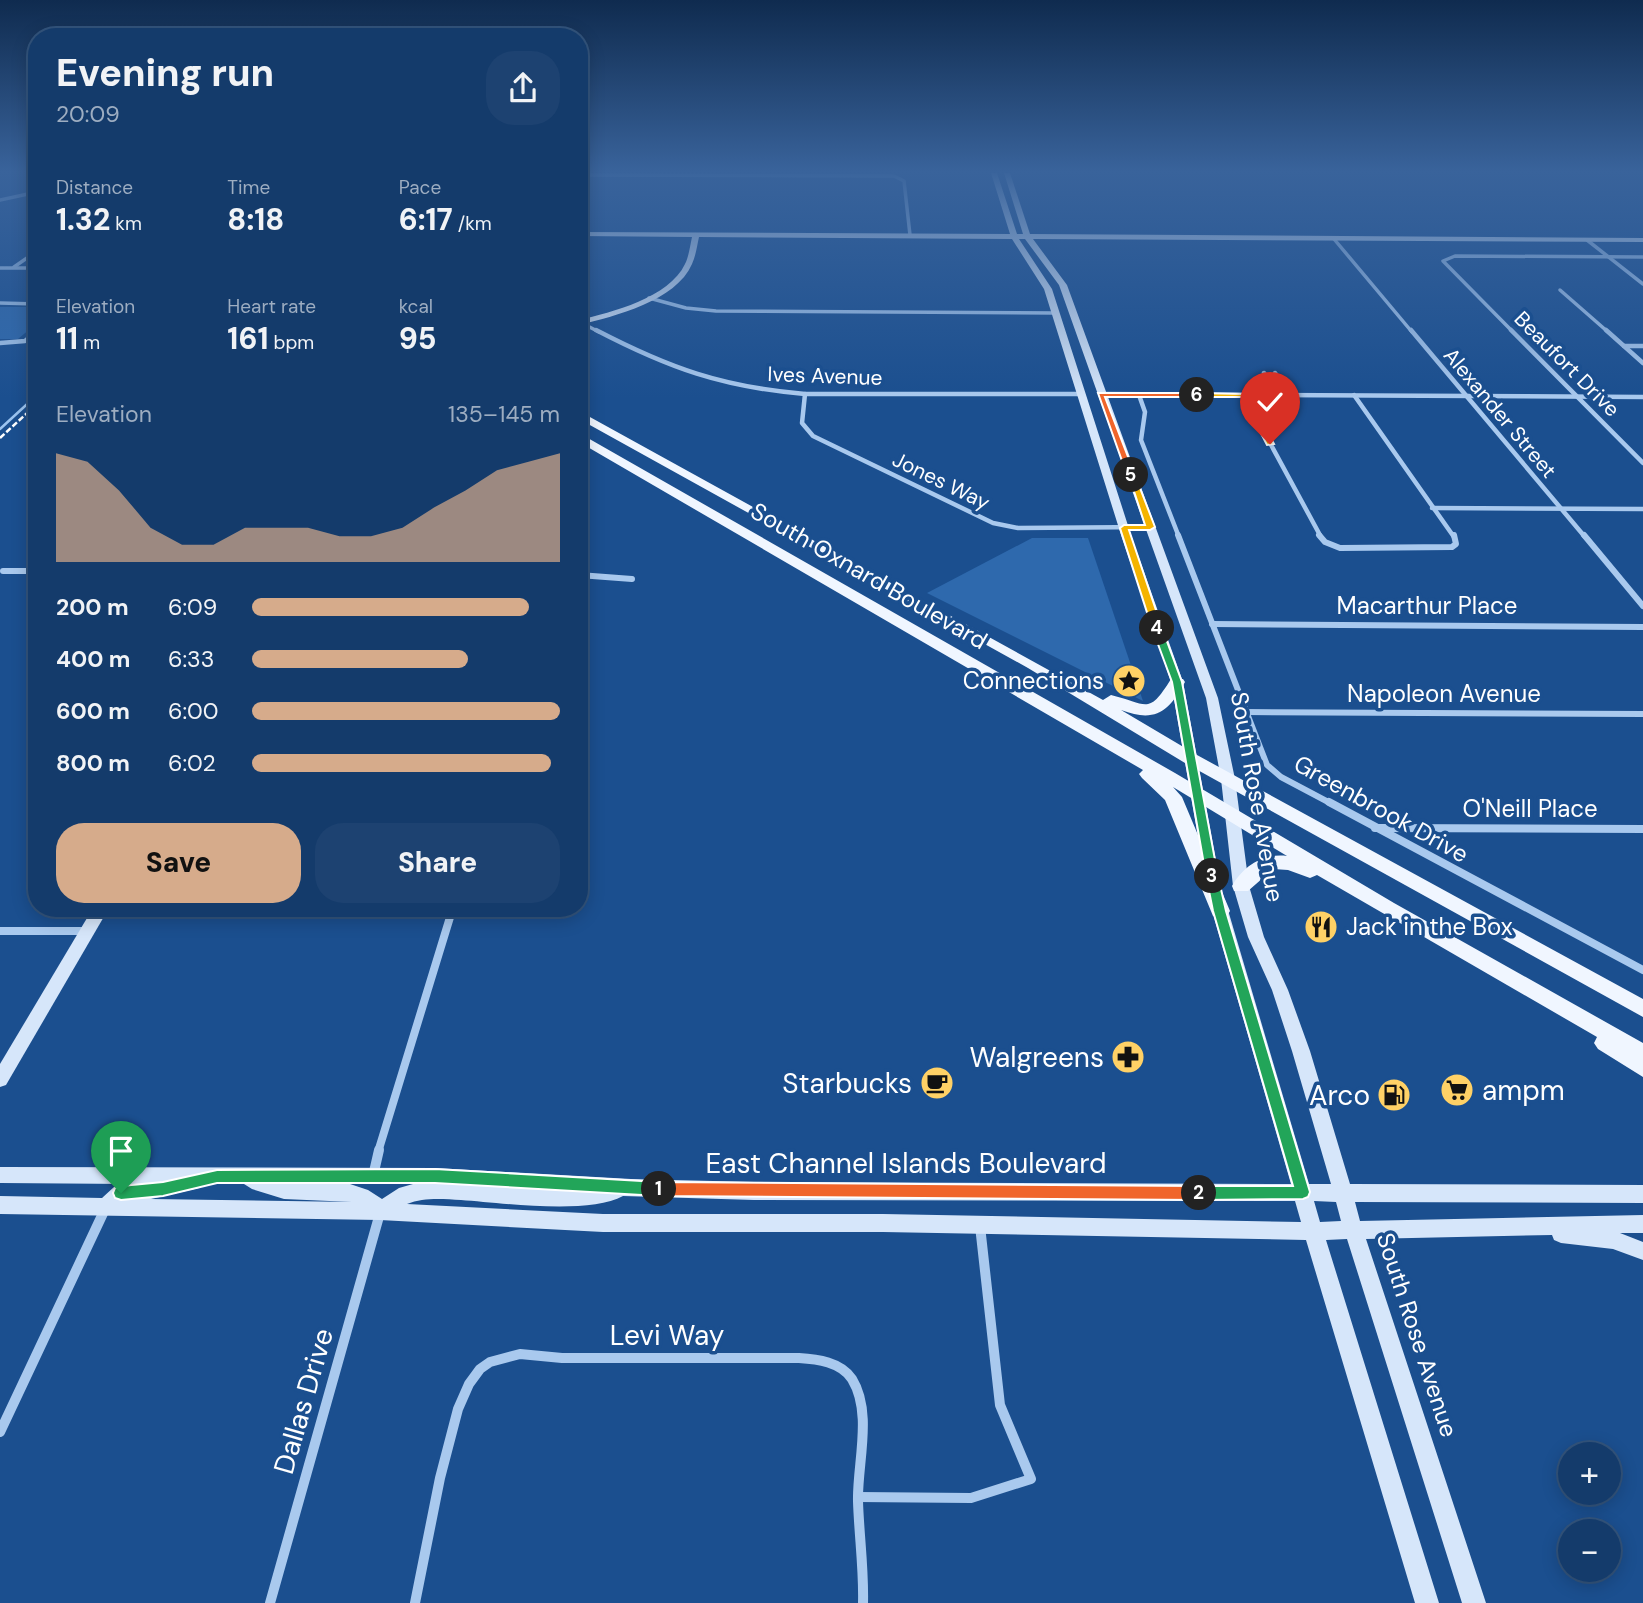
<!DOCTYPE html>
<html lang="en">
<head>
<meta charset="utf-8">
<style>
	body { margin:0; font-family:"DM Sans",sans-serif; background:#1d4271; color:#f1f3f6; height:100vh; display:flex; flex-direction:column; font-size:26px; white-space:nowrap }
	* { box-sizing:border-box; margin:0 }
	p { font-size:23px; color:#9dadc1 }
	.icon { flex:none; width:38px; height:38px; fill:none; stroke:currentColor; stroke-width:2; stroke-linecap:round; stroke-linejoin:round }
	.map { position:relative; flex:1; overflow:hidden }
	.side { position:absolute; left:28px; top:28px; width:560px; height:889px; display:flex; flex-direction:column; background:#143b6b; border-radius:28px; box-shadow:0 4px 18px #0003,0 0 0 2px #33557e }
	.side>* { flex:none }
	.buttons { position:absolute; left:1558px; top:1442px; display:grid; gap:14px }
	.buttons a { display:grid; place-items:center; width:63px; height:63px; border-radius:50%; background:#143b6b; box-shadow:0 4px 18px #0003,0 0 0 2px #33557e; font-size:35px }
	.pin { position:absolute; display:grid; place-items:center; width:60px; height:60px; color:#fff; margin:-72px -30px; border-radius:50% 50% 50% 0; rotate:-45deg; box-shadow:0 0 7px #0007 }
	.pin .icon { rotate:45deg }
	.km { position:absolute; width:35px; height:35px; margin:-18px; border-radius:50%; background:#222; color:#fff; font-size:19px; line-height:35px; text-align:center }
	.round { display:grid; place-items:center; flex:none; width:74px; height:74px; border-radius:28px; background:#1d4271 }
	.head { display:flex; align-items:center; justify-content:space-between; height:119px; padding:0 28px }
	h1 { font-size:38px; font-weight:800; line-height:52px }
	.figures { display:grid; grid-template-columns:repeat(3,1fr); gap:10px; height:119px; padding:7px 28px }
	.figures div { display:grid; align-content:center }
	.figures b { font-size:30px; font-weight:800 }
	.figures small { font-size:19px; font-weight:400 }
	.figures p { font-size:19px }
	.chart { height:196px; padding:14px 28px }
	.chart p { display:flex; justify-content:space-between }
	.chart svg { width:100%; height:126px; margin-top:7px; fill:#d6ab8b; opacity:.7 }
	.action { display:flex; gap:14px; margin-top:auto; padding:14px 28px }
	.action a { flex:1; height:80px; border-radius:28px; background:#d6ab8b; color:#111; font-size:28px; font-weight:800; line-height:80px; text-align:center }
	.action a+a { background:#1d4271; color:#f1f3f6 }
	ul { padding:0 28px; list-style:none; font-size:23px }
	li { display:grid; grid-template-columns:112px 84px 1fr; align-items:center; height:52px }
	li i { height:18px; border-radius:9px; background:#d6ab8b }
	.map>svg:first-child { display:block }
</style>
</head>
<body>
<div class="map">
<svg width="1643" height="1603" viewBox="0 0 1643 1603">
	<rect width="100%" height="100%" fill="#1b4f8f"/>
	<g fill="#2e69ad">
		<polygon points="0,307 37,307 37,323 18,339 0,339"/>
		<polygon points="1032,538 1088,538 1143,701 927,593"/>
	</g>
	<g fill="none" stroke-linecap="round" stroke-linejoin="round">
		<polyline stroke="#9cc4f0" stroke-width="2.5" points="0,429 37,395"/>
		<g stroke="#a9c9ee" stroke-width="3.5">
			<polyline points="579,175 894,176 904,181 910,235"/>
			<polyline points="0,200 37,192"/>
			<polyline points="1334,239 1412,332"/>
			<polyline points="1587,240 1643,284"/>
			<polyline points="14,267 37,251"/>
			<polyline points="0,268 37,268"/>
			<polyline points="1560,290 1608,332"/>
			<polyline points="649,298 686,308 716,311 1055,313"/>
			<polyline points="0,303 37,304"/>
			<polyline points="580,322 599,332"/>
			<polyline points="1513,332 1443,261 1455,256 1643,257"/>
		</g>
		<g stroke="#a9c9ee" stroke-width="4.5">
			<path d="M596,330C669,368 722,387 805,394H1082"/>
			<polyline points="1411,330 1585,537"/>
			<polyline points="1511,330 1643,463"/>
			<polyline points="1606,330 1643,363"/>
			<polyline points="0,343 25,341 37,331"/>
			<polyline points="1624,346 1643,346"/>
			<polyline points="1264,373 1277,395"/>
			<polyline points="1275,373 1289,395"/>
			<polyline points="805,394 802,423 813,436 993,523 1018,528 1150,527"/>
			<polyline points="1101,394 1643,397"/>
			<polyline points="1139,395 1145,412 1141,440 1179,537"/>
			<polyline points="1244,395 1321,537"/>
			<polyline points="1354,395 1454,537"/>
			<polyline points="1432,508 1643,509"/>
		</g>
		<g stroke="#a9c9ee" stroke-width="6">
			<polyline points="1178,535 1267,765 1281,777 1332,804"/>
			<polyline points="1319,535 1325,542 1340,548 1452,547 1456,544 1454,535"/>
			<polyline points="1584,535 1643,606"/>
			<polyline points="3,571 37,571"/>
			<polyline points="579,575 632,579"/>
			<polyline points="1212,624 1643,627"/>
			<polyline points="1245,712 1643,714"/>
		</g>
		<g stroke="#a9c9ee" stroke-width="8">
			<polyline points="1329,802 1643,970"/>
			<polyline points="1375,828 1643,829"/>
			<polyline points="98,914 114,914 133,908"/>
			<polyline points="0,931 86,931"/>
			<polyline points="378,1152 451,914 450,908"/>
		</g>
		<g stroke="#a9c9ee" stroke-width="10">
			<polyline points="373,1176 379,1150"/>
			<polyline points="0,1432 106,1207"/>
			<polyline points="858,1497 971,1498 1031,1479 1000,1405 980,1226"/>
			<polyline points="270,1603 380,1213"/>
			<path d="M415,1603L440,1478L458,1409L469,1384L480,1369L490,1362L520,1354L562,1358H799C817,1359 841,1362 852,1379C873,1413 857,1464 858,1501C859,1535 864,1569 863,1603"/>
		</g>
		<g fill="#d6e6fa" fill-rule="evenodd">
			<path d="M991,173H997L1017,234H1023L1004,173H1010L1030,234L1643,238V242L1033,239L1067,285L1218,698L1235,779L1249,886L1264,937L1288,990L1310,1051L1350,1184L1643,1185V1203L1355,1202L1360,1221L1643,1215V1233H1620L1643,1242V1260L1613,1249L1561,1243L1554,1240L1552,1235L1366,1239L1486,1603H1462L1347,1239L1326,1240L1439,1603H1415L1306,1240L883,1232H603L380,1220L0,1214V1196L102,1198L114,1187L129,1184L0,1183V1167L435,1168L631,1179L754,1182L1291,1184L1209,900L1212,896H1222L1225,900L1309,1184H1331L1292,1051L1272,990L1248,937L1233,886L1221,779L1206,698L1059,285L1025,239H1019L1052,289L1132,538L1183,682L1219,877L1217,881H1207L1205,877L1171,682L1122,538L1044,289L1012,239L699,237C697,246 696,255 692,264C676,301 615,316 579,325V320C612,312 669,298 685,264C689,256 690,246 692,237L579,236V232L1010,234ZM200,1184H244L252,1189L284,1199L352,1202L151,1199L199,1188ZM350,1184H413L399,1188L382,1199L368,1190ZM623,1196L754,1200L1295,1201L1301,1222L883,1214H603L407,1204C424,1197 443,1199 461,1200C502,1203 589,1215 623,1196ZM1314,1201L1336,1202L1341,1221L1320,1222Z"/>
			<polygon points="93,908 109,908 6,1085 0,1087 0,1064"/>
		</g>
		<g fill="#f0f6ff" fill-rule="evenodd">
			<path d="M579,411L1103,700L1111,695C1148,704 1148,716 1171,679H1183L1185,682C1169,712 1155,723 1121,710L1197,755L1643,999V1017L1185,763L1028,668L579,419Z"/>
			<path d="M579,433L1175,773L1394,903L1643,1043V1077L1598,1049L1594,1043L1597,1037L1317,875L1310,878L1288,870L1273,869L1248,891H1234L1232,886C1243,866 1263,853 1287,856L1173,787L1182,797L1230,911L1227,916H1213L1165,800L1142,778L1139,774L1143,770L579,442Z"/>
		</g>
		<polyline stroke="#fff" stroke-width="2.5" stroke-dasharray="6 2.5" stroke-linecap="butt" points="0,438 37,404"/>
	</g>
	<linearGradient id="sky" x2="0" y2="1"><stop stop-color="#0f2b4f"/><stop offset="0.43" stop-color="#39639b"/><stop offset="1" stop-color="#39639b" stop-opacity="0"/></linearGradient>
	<rect width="1643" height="398" fill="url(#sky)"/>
	<polygon fill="#22a559" stroke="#fff" stroke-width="2" points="435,1169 659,1182 664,1184 666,1189 664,1194 659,1196 435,1183 217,1183 163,1196 121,1200 115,1198 113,1193 115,1188 121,1186 163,1182 217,1170"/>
	<polygon fill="#f0652b" stroke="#fff" stroke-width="2" points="659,1182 1199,1186 1204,1188 1206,1193 1204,1198 1199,1200 659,1196 653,1194 651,1189 653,1184"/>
	<polygon fill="#22a559" stroke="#fff" stroke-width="2" points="1212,872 1218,876 1226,911 1310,1192 1308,1197 1303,1199 1199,1200 1193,1198 1191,1193 1193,1188 1199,1186 1293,1186 1213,911 1206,876"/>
	<polygon fill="#22a559" stroke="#fff" stroke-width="2" points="1157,625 1162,628 1182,682 1218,876 1212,880 1206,876 1172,682 1152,628"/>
	<polygon fill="#f5b400" stroke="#fff" stroke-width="2" points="1128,473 1135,475 1155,527 1150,530 1129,530 1162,628 1157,631 1152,628 1120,528 1124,525 1145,525"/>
	<polygon fill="#f0652b" stroke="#fff" stroke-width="2" points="1098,393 1197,393 1201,395 1197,397 1105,397 1135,475 1131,477 1127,475"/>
	<polygon fill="#f5b400" stroke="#fff" stroke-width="2" points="1194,393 1247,394 1274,444 1267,445 1242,397 1197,397"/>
	<defs>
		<symbol id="sight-disc" viewBox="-11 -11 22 22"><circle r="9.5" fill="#ffd166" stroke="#1b4f8f"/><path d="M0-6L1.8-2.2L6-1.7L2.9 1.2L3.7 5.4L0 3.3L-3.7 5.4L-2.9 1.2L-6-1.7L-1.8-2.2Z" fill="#111"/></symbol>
		<symbol id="restaurant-disc" viewBox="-11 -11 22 22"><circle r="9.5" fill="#ffd166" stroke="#1b4f8f"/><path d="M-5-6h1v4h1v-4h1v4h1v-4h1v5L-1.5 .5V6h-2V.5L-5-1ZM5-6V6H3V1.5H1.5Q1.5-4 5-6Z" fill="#111"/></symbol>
		<symbol id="pharmacy-disc" viewBox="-11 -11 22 22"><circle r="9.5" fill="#ffd166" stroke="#1b4f8f"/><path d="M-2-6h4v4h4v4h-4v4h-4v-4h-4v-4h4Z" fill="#111"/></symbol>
		<symbol id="cafe-disc" viewBox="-11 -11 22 22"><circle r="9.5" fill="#ffd166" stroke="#1b4f8f"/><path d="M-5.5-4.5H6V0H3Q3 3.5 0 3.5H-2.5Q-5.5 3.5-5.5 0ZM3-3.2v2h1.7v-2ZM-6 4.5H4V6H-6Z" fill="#111"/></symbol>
		<symbol id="supermarket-disc" viewBox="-11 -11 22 22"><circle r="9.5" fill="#ffd166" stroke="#1b4f8f"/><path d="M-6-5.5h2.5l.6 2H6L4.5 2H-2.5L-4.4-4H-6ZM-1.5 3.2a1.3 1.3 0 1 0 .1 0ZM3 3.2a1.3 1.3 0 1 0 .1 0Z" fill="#111"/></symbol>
		<symbol id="fuel-disc" viewBox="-11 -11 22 22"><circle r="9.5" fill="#ffd166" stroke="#1b4f8f"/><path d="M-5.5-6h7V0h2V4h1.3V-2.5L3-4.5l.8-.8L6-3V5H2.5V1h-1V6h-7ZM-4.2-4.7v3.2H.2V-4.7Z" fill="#111"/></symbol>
	</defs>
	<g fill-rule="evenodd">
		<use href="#sight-disc" x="1110" y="662" width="38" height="38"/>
		<use href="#restaurant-disc" x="1302" y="908" width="38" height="38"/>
		<use href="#pharmacy-disc" x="1109" y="1038" width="38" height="38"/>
		<use href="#cafe-disc" x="918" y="1064" width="38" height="38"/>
		<use href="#supermarket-disc" x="1438" y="1071" width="38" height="38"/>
		<use href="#fuel-disc" x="1375" y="1076" width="38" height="38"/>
	</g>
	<g text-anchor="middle" stroke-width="7" stroke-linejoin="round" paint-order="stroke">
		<g font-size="21" fill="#fff" stroke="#1b4f8f">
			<text transform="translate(1567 364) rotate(45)" y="7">Beaufort Drive</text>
			<text transform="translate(825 376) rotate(2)" y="7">Ives Avenue</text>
			<text transform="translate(1500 413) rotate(50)" y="7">Alexander Street</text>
			<text transform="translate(941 481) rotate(26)" y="7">Jones Way</text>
		</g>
		<g font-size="24" fill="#fff" stroke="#1b4f8f">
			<text transform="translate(869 576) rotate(30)" y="8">South Oxnard Boulevard</text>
			<text x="1427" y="614">Macarthur Place</text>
			<text x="1444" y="702">Napoleon Avenue</text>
			<text transform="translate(1257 797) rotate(80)" y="8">South Rose Avenue</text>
			<text transform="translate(1381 809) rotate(29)" y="8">Greenbrook Drive</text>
			<text x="1530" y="817">O'Neill Place</text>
			<text transform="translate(1417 1335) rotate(72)" y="8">South Rose Avenue</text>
		</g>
		<g font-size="24" fill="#fff" stroke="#1b4f8f" text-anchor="end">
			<text x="1104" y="689">Connections</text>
			<text x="1346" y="935" text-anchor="start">Jack in the Box</text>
		</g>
		<g font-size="28" fill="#fff" stroke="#1b4f8f" text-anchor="end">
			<text x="1104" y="1067">Walgreens</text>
			<text x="912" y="1093">Starbucks</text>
			<text x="1482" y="1100" text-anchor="start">ampm</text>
			<text x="1370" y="1105">Arco</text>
		</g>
		<g font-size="28" fill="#fff" stroke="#1b4f8f">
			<text x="906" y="1173">East Channel Islands Boulevard</text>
			<text x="667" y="1345">Levi Way</text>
			<text transform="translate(303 1401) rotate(-74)" y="10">Dallas Drive</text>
		</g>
	</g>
</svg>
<div class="buttons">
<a>+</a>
<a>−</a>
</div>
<div class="pin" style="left:121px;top:1193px;background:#1e9e55"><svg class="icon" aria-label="arrive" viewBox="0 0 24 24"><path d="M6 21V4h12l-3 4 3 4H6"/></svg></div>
<div class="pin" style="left:1270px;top:444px;background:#d93025"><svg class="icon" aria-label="check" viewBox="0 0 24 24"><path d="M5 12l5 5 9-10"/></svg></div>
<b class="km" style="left:659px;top:1189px">1</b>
<b class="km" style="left:1199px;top:1193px">2</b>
<b class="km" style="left:1212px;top:876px">3</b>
<b class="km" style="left:1157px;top:628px">4</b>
<b class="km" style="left:1131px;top:475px">5</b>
<b class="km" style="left:1197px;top:395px">6</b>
<section class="side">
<div class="head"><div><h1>Evening run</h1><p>20:09</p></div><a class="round"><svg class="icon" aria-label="share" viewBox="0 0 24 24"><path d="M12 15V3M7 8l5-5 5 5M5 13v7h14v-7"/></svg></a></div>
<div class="figures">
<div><p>Distance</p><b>1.32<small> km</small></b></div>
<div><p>Time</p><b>8:18</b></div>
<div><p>Pace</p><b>6:17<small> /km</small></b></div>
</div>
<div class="figures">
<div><p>Elevation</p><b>11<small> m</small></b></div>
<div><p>Heart rate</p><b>161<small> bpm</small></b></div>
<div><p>kcal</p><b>95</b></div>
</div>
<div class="chart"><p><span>Elevation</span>135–145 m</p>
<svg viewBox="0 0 160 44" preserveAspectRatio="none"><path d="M0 44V6L10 9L20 19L30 32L40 38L50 38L60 32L70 32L80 32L90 35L100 35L110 32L120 25L130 19L140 12L150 9L160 6V44z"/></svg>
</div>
<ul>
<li><b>200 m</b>6:09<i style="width:90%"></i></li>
<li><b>400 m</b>6:33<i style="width:70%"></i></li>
<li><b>600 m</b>6:00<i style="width:100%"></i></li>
<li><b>800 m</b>6:02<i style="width:97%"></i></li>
</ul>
<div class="action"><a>Save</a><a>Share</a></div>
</section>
</div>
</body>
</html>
